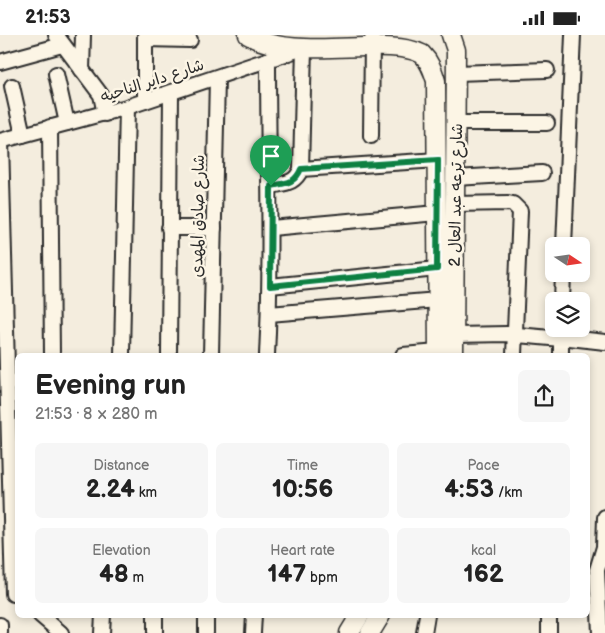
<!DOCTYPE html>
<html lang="en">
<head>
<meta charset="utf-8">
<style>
	body { margin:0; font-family:"Balsamiq Sans","Playpen Sans Arabic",sans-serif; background:#f6f6f6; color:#222; height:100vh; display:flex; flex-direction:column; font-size:19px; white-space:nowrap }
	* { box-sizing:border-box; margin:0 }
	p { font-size:16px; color:#767676 }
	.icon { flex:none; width:28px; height:28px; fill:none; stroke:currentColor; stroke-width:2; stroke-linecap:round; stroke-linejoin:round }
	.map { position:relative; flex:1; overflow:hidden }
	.side { position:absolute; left:15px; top:318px; width:575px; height:265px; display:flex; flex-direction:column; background:#fff; border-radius:8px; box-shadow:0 2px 8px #0003 }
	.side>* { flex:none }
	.needle { width:32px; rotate:103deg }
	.buttons { position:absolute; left:545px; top:202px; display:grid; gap:10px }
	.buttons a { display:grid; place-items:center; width:45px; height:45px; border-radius:8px; background:#fff; box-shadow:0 2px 8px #0003; font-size:25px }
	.pin { position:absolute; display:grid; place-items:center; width:42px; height:42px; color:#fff; margin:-51px -21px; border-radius:50% 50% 50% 0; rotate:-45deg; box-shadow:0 0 5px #0007 }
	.pin .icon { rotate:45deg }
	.round { display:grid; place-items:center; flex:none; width:52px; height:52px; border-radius:8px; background:#f6f6f6 }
	.headline { display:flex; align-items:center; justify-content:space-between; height:85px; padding:0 20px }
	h1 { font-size:28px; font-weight:600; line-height:38px }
	.figures { display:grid; grid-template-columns:repeat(3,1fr); gap:8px; height:85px; padding:5px 20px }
	.figures div { display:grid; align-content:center; border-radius:8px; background:#f6f6f6; text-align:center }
	.figures b { font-size:25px; font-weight:600 }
	.figures small { font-size:14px; font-weight:400 }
	.figures p { font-size:14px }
	.status { display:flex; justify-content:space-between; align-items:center; height:35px; padding:0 25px; background:#fff; direction:ltr }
	.status svg { height:14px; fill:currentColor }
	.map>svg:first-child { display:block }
</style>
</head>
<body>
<div class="status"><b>21:53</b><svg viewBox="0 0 49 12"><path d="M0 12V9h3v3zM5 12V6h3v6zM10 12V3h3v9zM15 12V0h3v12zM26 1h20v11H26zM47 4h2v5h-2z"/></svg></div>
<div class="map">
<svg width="605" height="598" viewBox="0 0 605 598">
	<rect width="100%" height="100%" fill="#f4edde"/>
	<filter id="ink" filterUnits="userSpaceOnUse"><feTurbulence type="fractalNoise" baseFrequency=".02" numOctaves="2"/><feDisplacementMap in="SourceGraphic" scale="10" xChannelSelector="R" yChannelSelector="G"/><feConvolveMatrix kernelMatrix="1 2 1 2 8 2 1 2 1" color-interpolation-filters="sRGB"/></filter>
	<g filter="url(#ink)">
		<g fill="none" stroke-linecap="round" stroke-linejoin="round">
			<defs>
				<g id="minor">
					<polyline points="56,0 101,60 105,79"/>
					<polyline points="145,0 145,66"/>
					<polyline points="145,4 190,5"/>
					<polyline points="0,27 62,10"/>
					<polyline points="82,35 83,0"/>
					<polyline points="456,38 547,35"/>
					<polyline points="56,39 67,88"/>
					<polyline points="12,51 23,100"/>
					<polyline points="455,88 547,88"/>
					<polyline points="50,92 52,320"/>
					<polyline points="371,101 372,4"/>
					<polyline points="0,106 127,72 300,14"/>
					<polyline points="1,106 13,559"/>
					<polyline points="301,134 438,125"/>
					<polyline points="455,143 542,138"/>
					<path d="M271,151C285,148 295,149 301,134L304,12"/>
					<polyline points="454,169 508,168 513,169 520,176 514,320"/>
					<polyline points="169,193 214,193"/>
					<polyline points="271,193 437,178"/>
					<polyline points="564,211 573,0"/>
					<polyline points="270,251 437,234"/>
					<polyline points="562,266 563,239"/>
					<polyline points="269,279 438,265"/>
					<polyline points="454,300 507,299 561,304"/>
					<polyline points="561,302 605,307"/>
					<polyline points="122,320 127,72"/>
					<polyline points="169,320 171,58"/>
					<polyline points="211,320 217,43"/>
					<path d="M267,320C272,221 268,123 268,25"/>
					<polyline points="403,320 438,317"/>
					<polyline points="561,320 561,296"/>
					<polyline points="40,580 61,598"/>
					<polyline points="0,590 0,598"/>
					<polyline points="102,598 103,580"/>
					<polyline points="155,598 155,580"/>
					<polyline points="206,598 206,580"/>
					<polyline points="253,598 254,580"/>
					<polyline points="424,598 427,580"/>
					<polyline points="549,598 549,580"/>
					<polyline points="600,598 597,535 604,512 605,482"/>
				</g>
				<g id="tertiary">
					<path d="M248,0C295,28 386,0 422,19C430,27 433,36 436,46L438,320"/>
					<polyline points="451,0 456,15 454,320"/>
					<polyline points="349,598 360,580"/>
					<polyline points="370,598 381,580"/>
				</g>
			</defs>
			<use href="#minor" stroke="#2b2b2b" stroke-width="18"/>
			<use href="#tertiary" stroke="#2b2b2b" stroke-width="21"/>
			<use href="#minor" stroke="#fcf5e5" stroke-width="14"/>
			<use href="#tertiary" stroke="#fcf5e5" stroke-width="18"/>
		</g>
	</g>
	<g fill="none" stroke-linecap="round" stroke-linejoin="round" filter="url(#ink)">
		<defs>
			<path id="route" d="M438,125L437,234L270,251L271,151C285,148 295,149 301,134Z"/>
		</defs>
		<use href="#route" stroke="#fff" stroke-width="10"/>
		<use href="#route" stroke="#0b8043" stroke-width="6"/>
	</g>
	<g text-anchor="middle" stroke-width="5" stroke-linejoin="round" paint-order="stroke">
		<g font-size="16" fill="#2b2b2b" stroke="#fcf5e5">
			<text transform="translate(152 45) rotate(-18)" y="6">شارع داير الناحيه</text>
			<text transform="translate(455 160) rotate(-89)" y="6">شارع ترعه عبد العال 2</text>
			<text transform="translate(197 181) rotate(-89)" y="6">شارع صادق المهدى</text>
		</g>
	</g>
</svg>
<div class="buttons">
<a><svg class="needle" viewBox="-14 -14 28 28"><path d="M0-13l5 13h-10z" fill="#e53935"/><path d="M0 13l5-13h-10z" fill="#767676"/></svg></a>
<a><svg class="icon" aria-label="layers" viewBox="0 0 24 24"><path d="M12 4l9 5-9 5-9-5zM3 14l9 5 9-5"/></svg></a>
</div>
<div class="pin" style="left:271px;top:151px;background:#1e9e55"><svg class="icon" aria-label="arrive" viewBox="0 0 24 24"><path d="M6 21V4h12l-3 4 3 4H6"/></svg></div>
<section class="side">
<div class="headline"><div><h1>Evening run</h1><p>21:53 · 8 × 280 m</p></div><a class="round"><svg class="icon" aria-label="share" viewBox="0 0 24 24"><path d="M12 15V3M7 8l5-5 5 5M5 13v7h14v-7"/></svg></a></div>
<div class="figures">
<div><p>Distance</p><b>2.24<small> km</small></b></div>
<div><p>Time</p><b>10:56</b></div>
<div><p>Pace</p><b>4:53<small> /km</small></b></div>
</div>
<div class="figures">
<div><p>Elevation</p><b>48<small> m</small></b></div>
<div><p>Heart rate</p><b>147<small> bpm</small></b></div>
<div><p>kcal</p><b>162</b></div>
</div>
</section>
</div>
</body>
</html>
